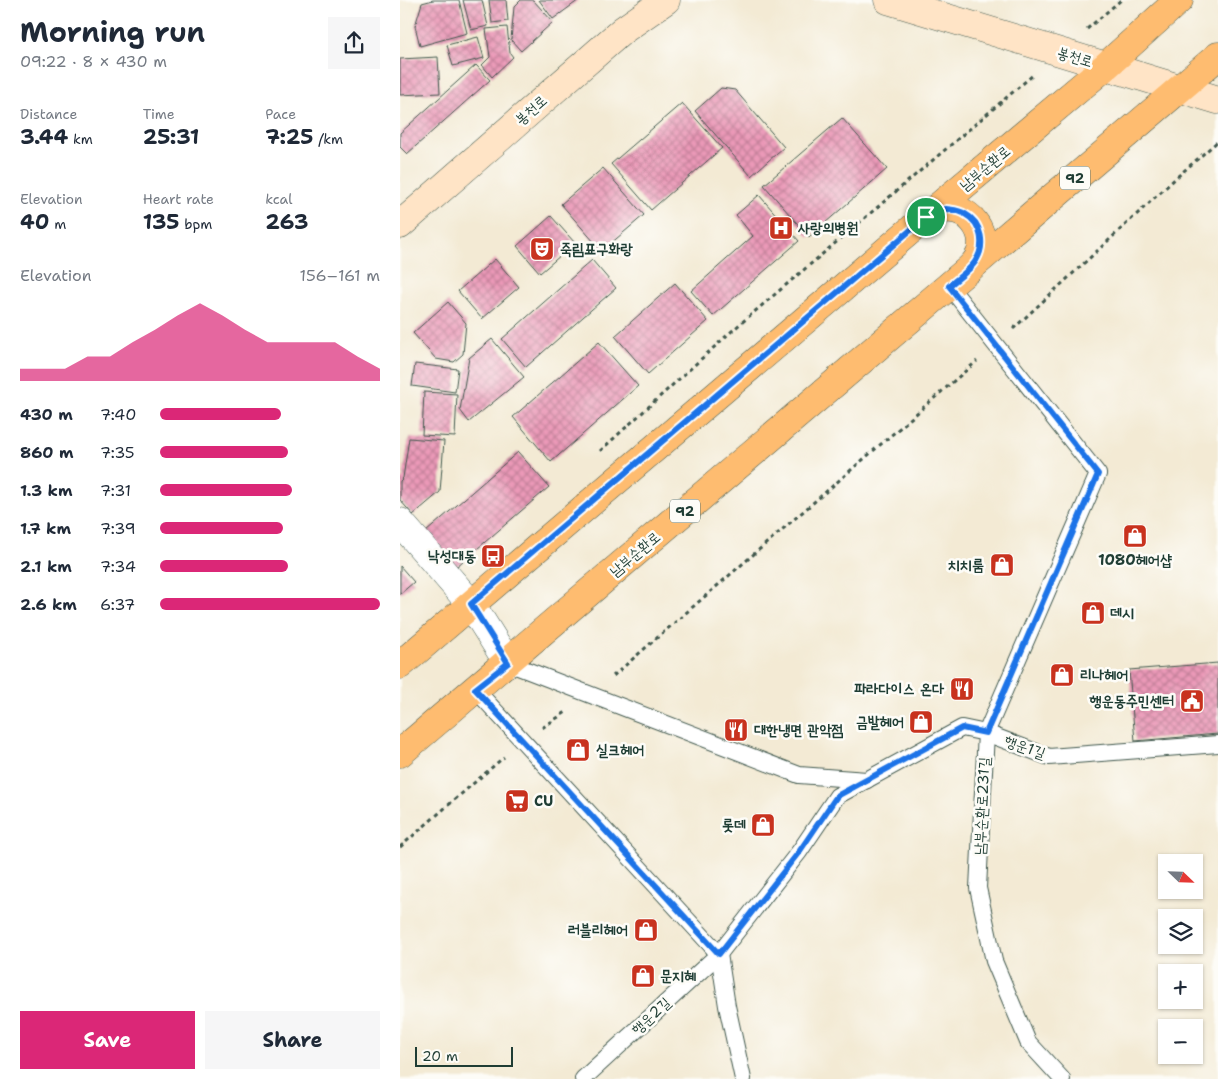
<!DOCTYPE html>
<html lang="en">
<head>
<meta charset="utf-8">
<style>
	body { margin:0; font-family:"Shantell Sans","Poor Story",sans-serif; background:#f6f6f7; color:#1f2937; height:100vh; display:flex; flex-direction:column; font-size:19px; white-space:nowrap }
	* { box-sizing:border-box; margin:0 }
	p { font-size:16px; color:#747a83 }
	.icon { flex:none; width:28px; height:28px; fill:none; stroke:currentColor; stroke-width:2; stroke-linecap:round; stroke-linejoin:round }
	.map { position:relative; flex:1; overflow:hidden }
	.drawer { display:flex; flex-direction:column; background:#fff; width:400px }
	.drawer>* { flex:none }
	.needle { width:32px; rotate:113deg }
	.tools { position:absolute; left:758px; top:854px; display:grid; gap:10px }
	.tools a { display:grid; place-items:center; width:45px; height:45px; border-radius:0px; background:#fff; box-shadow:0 1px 4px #0004; font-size:25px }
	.scale { position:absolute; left:15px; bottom:12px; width:98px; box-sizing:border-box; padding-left:5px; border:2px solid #1f3d34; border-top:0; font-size:14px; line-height:18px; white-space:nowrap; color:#1f3d34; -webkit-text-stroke:4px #fdfcf7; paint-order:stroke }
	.pin { position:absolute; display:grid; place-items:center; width:42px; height:42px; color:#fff; margin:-21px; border:2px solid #fff; border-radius:50%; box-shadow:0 1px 5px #0007 }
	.round { display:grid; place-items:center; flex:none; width:52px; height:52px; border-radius:0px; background:#f6f6f7 }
	.summary { display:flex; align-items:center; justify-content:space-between; height:85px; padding:0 20px }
	h1 { font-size:28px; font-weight:700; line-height:38px }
	.figures { display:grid; grid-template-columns:repeat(3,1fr); gap:8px; height:85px; padding:5px 20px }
	.figures div { display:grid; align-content:center }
	.figures b { font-size:21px; font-weight:700 }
	.figures small { font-size:14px; font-weight:400 }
	.figures p { font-size:14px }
	.chart { height:140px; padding:10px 20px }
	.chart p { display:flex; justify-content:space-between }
	.chart svg { width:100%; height:90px; margin-top:5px; fill:#db2777; opacity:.7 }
	.primary-button { display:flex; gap:10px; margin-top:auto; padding:10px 20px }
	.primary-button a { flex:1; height:58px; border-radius:0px; background:#db2777; color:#fff; font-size:20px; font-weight:700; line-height:58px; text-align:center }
	.primary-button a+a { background:#f6f6f7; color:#1f2937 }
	ul { padding:0 20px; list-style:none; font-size:16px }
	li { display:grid; grid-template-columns:80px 60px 1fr; align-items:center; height:38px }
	li i { height:12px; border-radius:6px; background:#db2777 }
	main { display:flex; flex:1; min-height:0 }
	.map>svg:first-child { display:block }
</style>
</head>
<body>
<main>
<section class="drawer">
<div class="summary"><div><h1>Morning run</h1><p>09:22 · 8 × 430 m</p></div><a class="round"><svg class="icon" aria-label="share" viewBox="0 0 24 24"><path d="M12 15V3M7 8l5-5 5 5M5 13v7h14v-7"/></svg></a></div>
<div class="figures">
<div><p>Distance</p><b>3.44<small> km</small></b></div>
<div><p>Time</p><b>25:31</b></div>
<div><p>Pace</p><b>7:25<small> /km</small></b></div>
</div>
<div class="figures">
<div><p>Elevation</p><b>40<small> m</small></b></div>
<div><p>Heart rate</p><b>135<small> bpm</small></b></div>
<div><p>kcal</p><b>263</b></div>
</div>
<div class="chart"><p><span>Elevation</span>156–161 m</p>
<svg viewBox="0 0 160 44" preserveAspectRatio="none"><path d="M0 44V38L10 38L20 38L30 32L40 32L50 25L60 19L70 12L80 6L90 12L100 19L110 25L120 25L130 25L140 25L150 32L160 38V44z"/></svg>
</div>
<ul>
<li><b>430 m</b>7:40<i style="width:55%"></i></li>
<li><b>860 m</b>7:35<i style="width:58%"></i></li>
<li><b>1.3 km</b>7:31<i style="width:60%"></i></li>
<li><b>1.7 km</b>7:39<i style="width:56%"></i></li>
<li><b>2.1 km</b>7:34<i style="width:58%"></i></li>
<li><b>2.6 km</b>6:37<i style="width:100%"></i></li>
</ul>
<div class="primary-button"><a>Save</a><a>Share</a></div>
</section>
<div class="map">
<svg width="818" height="1079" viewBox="0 0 818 1079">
	<defs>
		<pattern id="building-cross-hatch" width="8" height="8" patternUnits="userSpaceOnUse" patternTransform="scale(1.25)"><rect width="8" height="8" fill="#eb99b8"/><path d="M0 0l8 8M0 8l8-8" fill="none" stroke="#be7e96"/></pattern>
	</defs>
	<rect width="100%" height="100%" fill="#fdfcf7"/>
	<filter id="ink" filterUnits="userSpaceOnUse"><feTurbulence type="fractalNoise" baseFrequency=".02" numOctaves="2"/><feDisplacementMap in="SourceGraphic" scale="10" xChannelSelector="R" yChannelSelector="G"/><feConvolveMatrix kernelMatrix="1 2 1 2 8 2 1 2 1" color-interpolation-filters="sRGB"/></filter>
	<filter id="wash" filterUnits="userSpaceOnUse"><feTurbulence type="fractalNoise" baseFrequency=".0096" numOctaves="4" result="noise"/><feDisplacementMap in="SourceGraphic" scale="20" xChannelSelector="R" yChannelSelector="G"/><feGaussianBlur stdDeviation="1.12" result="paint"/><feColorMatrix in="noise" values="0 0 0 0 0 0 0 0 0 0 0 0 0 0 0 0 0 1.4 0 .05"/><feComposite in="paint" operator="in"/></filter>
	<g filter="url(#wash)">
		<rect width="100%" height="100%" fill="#f3ead4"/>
		<g id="blocks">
			<g fill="url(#building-cross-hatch)">
				<polygon points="33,0 59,0 67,33 20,46 15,26 22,3"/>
				<polygon points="63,0 82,0 88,26 71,30"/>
				<polygon points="89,0 106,0 108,21 92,23"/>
				<polygon points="121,0 133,0 153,22 121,51 111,40 114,7"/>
				<polygon points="139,0 179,0 153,19"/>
				<polygon points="107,27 110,53 113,57 92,77 82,65 90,57 86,29"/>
				<polygon points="78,37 84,58 53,66 47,45"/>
				<polygon points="38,57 40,93 0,95 0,59"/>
				<polygon points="76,65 90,80 7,154 0,147 0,133"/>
				<polygon points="321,88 335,90 384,147 351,176 295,111"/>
				<polygon points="282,103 322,148 251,210 211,164"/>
				<polygon points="442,118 487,169 409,237 364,185"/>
				<polygon points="203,168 244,215 202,251 161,204"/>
				<polygon points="359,195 399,241 313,316 291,291 353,236 336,215"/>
				<polygon points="151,216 175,243 140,273 117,246"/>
				<polygon points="95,259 119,287 82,319 58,291"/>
				<polygon points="192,260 216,288 126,367 102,339"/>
				<polygon points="275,283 308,321 248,374 215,336"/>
				<polygon points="48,302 66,323 63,354 54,362 36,359 13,333"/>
				<polygon points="92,339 124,377 69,422 60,410 69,358"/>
				<polygon points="199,342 238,386 151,462 113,417"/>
				<polygon points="15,364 58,369 55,392 12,386"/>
				<polygon points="24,392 57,394 55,437 22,435"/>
				<polygon points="9,438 44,441 40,492 13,515 0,500 0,481 3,478"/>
				<polygon points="118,452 149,487 56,567 26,532"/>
				<polygon points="0,566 14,582 0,594"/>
				<polygon points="818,663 818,734 735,741 729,670"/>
			</g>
		</g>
	</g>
	<g filter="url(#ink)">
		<use href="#blocks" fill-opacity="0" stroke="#3f574c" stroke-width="1"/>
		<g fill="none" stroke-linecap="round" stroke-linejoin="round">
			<defs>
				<g id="lane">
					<polyline points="549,286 698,474 586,733 578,888 594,961 628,1042 662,1079"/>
					<polyline points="108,663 399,775 467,780"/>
					<polyline points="75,689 319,954 327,1006 343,1079"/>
					<polyline points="183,1079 319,954 399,852 437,796 562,728 586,733 649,757 818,744"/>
				</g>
				<polyline id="street" points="0,522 71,604 108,663"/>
				<g id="secondary">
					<polyline points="488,0 818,100"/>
					<polyline points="0,225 223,30 266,0"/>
				</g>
				<g id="primary">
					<path d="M528,216C533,213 539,209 546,209C568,207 586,230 581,251C579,258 575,263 570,268"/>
					<polyline points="0,665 526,217 706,66 779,0"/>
					<polyline points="0,753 570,268 818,56"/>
				</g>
			</defs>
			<use href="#lane" stroke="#3f574c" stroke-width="18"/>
			<use href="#street" stroke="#3f574c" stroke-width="29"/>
			<use href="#secondary" stroke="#3f574c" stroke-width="29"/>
			<use href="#primary" stroke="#3f574c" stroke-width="29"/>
			<g stroke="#3f574c" stroke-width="3" stroke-dasharray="4 4" stroke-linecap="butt">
				<polyline points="687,29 721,0"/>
				<polyline points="613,329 777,177 818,141"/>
				<polyline points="200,451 333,330 633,75"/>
				<polyline points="213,676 577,361"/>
				<polyline points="142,728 166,712"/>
				<polyline points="0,847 104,757"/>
			</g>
			<use href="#lane" stroke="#fff" stroke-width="16"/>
			<use href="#street" stroke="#fff" stroke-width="28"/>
			<use href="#secondary" stroke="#ffe4c6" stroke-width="28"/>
			<use href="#primary" stroke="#febc70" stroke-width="28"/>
		</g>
	</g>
	<g fill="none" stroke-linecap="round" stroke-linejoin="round" filter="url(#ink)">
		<defs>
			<path id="route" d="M546,209C552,210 559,210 565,214C582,223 586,246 575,262C569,271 558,278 549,286L698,474L586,733L562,728L437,796L399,852L319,954L75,689L108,663L71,604L526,217L535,212Z"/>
		</defs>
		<use href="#route" stroke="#fff" stroke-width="10"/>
		<use href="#route" stroke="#1a73e8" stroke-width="6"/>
	</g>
	<defs>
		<symbol id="hospital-square" viewBox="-11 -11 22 22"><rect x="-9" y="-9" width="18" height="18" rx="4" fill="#c8321e" stroke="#fdfcf7"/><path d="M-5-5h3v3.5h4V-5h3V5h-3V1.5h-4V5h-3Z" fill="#fff"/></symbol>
		<symbol id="theatre-square" viewBox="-11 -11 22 22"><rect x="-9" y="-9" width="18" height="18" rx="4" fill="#c8321e" stroke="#fdfcf7"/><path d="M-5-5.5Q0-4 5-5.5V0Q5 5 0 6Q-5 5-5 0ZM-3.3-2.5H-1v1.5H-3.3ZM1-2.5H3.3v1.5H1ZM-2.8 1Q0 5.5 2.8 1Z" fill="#fff"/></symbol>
		<symbol id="shop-square" viewBox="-11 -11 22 22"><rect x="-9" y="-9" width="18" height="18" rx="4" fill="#c8321e" stroke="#fdfcf7"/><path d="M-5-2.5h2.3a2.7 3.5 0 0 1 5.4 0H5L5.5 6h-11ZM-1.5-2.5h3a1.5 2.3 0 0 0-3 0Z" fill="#fff"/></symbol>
		<symbol id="bus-square" viewBox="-11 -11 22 22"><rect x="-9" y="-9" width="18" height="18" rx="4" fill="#c8321e" stroke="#fdfcf7"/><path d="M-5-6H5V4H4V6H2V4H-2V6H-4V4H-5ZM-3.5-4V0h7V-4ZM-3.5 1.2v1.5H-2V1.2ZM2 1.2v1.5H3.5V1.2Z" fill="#fff"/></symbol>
		<symbol id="restaurant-square" viewBox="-11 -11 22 22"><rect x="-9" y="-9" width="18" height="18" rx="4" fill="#c8321e" stroke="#fdfcf7"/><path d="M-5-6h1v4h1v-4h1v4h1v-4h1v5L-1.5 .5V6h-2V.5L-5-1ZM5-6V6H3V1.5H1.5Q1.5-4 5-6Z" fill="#fff"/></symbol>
		<symbol id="civic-square" viewBox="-11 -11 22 22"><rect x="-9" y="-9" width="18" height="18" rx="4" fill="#c8321e" stroke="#fdfcf7"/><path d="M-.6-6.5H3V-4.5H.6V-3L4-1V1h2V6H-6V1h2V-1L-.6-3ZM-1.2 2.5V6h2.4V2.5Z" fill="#fff"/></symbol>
		<symbol id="supermarket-square" viewBox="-11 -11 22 22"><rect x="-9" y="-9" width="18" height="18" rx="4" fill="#c8321e" stroke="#fdfcf7"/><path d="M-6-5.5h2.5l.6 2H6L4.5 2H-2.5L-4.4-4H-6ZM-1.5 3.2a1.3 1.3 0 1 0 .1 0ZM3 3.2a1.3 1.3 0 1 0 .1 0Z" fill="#fff"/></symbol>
	</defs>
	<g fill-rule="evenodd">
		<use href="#hospital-square" x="367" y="214" width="28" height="28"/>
		<use href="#theatre-square" x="128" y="235" width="28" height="28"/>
		<use href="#shop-square" x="721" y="522" width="28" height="28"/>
		<use href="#bus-square" x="79" y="542" width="28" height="28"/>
		<use href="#shop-square" x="588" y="551" width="28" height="28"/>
		<use href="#shop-square" x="679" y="599" width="28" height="28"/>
		<use href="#shop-square" x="648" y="661" width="28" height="28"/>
		<use href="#restaurant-square" x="548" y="675" width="28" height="28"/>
		<use href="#civic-square" x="778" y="687" width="28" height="28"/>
		<use href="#shop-square" x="507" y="708" width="28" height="28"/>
		<use href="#restaurant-square" x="322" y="716" width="28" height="28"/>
		<use href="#shop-square" x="164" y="736" width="28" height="28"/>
		<use href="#supermarket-square" x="103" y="787" width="28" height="28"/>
		<use href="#shop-square" x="349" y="811" width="28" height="28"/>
		<use href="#shop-square" x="232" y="916" width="28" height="28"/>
		<use href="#shop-square" x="229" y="962" width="28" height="28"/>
	</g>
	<g text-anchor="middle" stroke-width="5" stroke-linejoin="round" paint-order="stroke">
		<g fill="#fdfcf7" stroke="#62766e" stroke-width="1">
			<rect x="660" y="166.5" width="30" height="23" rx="4"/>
			<rect x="270" y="499.5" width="30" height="23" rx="4"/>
		</g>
		<g font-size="14" font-weight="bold" fill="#1f3d34">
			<text x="675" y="183">92</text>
			<text x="285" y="516">92</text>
		</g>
		<g font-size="15" fill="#1f3d34" stroke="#fdfcf7">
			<text transform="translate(675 57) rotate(17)" y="5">봉천로</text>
			<text transform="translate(131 110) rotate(-41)" y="5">봉천로</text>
			<text transform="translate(585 168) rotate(-40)" y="5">남부순환로</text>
			<text transform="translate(235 554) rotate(-40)" y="5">남부순환로</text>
			<text transform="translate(625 747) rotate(19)" y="5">행운1길</text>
			<text transform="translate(582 806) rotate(-87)" y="5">남부순환로231길</text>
			<text transform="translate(251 1016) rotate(-43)" y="5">행운2길</text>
		</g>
		<g font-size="15" font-weight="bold" fill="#1f3d34" stroke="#fdfcf7" text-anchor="start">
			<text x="398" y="233">사랑의병원</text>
			<text x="160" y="254">죽림표구화랑</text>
			<text x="76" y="561" text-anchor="end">낙성대동</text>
			<text x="735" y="565" text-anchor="middle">1080헤어샵</text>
			<text x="584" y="570" text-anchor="end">치치룸</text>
			<text x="710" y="618">데시</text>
			<text x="680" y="680">리나헤어</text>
			<text x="544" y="694" text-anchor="end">파라다이스 온다</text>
			<text x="774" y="706" text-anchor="end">행운동주민센터</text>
			<text x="504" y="727" text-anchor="end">금발헤어</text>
			<text x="354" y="735">대한냉면 관악점</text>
			<text x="196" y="755">실크헤어</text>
			<text x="134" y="806">CU</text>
			<text x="346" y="830" text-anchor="end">롯데</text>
			<text x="228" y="935" text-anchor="end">러블리헤어</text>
			<text x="260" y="981">문지혜</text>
		</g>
	</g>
</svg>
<div class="tools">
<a><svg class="needle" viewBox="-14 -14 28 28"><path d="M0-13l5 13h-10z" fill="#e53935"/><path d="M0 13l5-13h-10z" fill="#747a83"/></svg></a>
<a><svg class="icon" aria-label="layers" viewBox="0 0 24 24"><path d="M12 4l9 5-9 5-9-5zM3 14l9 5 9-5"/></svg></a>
<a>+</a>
<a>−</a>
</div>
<div class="scale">20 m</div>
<div class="pin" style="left:526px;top:217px;background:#1e9e55"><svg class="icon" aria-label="arrive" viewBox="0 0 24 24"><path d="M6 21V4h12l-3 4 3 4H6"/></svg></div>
</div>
</main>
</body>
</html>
